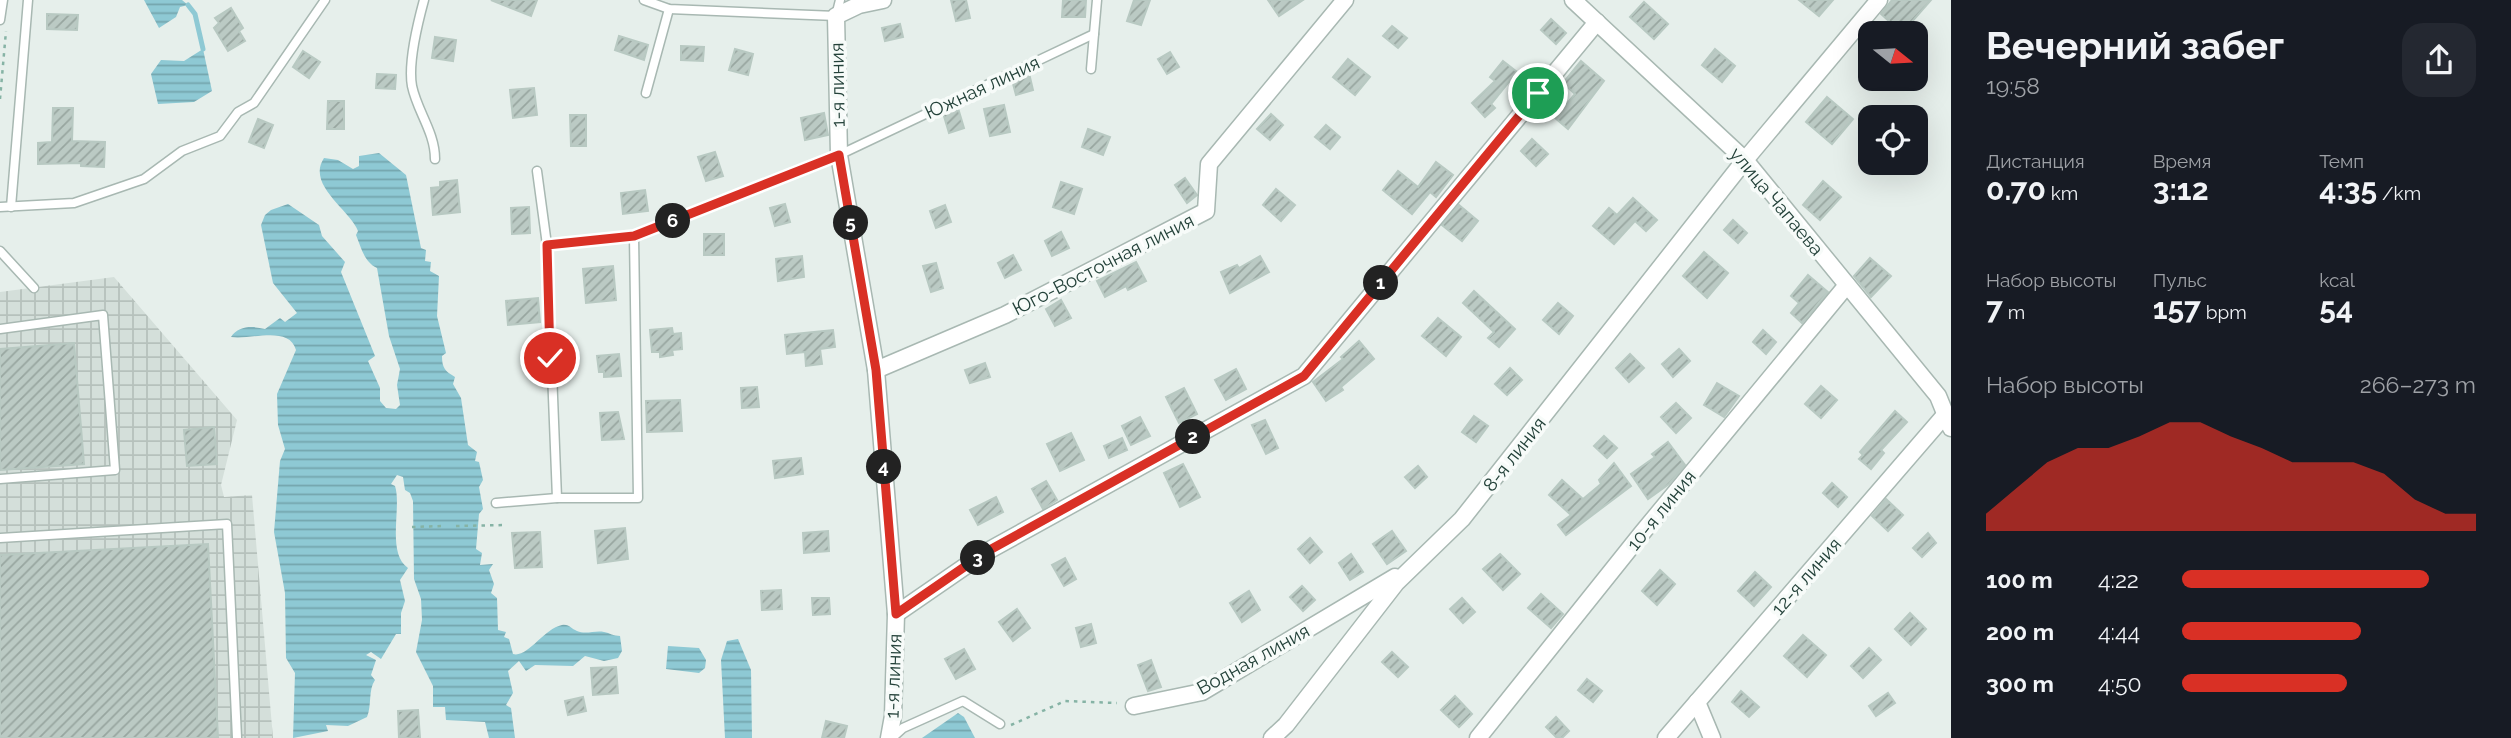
<!DOCTYPE html>
<html lang="ru">
<head>
<meta charset="utf-8">
<style>
	body { margin:0; font-family:Raleway,sans-serif; background:#242831; color:#f1f3f6; height:100vh; display:flex; flex-direction:column; font-size:26px; white-space:nowrap }
	* { box-sizing:border-box; margin:0 }
	p { font-size:23px; color:#9ea1a6 }
	.icon { flex:none; width:38px; height:38px; fill:none; stroke:currentColor; stroke-width:2; stroke-linecap:round; stroke-linejoin:round }
	.map { position:relative; flex:1; overflow:hidden }
	.details { display:flex; flex-direction:column; background:#171b24; width:560px }
	.details>* { flex:none }
	.needle { width:46px; rotate:108deg }
	.buttons { position:absolute; left:1858px; top:21px; display:grid; gap:14px }
	.buttons a { display:grid; place-items:center; width:70px; height:70px; border-radius:14px; background:#171b24; box-shadow:0 7px 28px #0002; font-size:35px }
	.pin { position:absolute; display:grid; place-items:center; width:60px; height:60px; color:#fff; margin:-30px; border:4px solid #fff; border-radius:50%; box-shadow:0 2px 7px #0007 }
	.km { position:absolute; width:35px; height:35px; margin:-18px; border-radius:50%; background:#222; color:#fff; font-size:19px; line-height:35px; text-align:center }
	.round { display:grid; place-items:center; flex:none; width:74px; height:74px; border-radius:21px; background:#242831 }
	.head { display:flex; align-items:center; justify-content:space-between; height:119px; padding:0 35px }
	h1 { font-size:38px; font-weight:700; line-height:52px }
	.stats { display:grid; grid-template-columns:repeat(3,1fr); gap:10px; height:119px; padding:7px 35px }
	.stats div { display:grid; align-content:center }
	.stats b { font-size:30px; font-weight:700 }
	.stats small { font-size:19px; font-weight:400 }
	.stats p { font-size:19px }
	.chart { height:196px; padding:14px 35px }
	.chart p { display:flex; justify-content:space-between }
	.chart svg { width:100%; height:126px; margin-top:7px; fill:#d93025; opacity:.7 }
	ul { padding:0 35px; list-style:none; font-size:23px }
	li { display:grid; grid-template-columns:112px 84px 1fr; align-items:center; height:52px }
	li i { height:18px; border-radius:9px; background:#d93025 }
	main { display:flex; flex:1; min-height:0 }
	.map>svg:first-child { display:block }
</style>
</head>
<body>
<main>
<div class="map">
<svg width="1951" height="738" viewBox="0 0 1951 738">
	<defs>
		<pattern id="industrial-grid" width="8" height="8" patternUnits="userSpaceOnUse" patternTransform="scale(1.75)"><rect width="8" height="8" fill="#d4dfda"/><path d="M0 4h8M4 0v8" fill="none" stroke="#b6c1bc"/></pattern>
		<pattern id="water-rules" width="6" height="5" patternUnits="userSpaceOnUse" patternTransform="scale(1.75)"><rect width="6" height="5" fill="#8ec9d4"/><path d="M0 2.5h6" fill="none" stroke="#74a5ad"/></pattern>
		<pattern id="building-hatch" width="6" height="6" patternUnits="userSpaceOnUse" patternTransform="scale(1.75)"><rect width="6" height="6" fill="#bbcac4"/><path d="M-1 1l2-2M0 6l6-6M5 7l2-2" fill="none" stroke="#98a6a0"/></pattern>
	</defs>
	<rect width="100%" height="100%" fill="#e6efeb"/>
	<polygon fill="url(#industrial-grid)" points="114,277 237,420 221,485 224,497 252,495 273,738 0,738 0,292"/>
	<g fill="url(#water-rules)">
		<polygon points="144,0 182,0 188,5 180,7 176,17 159,28"/>
		<polygon points="203,49 212,91 194,102 158,104 151,74 161,60 184,61"/>
		<path d="M379,153L406,175L421,248L426,250L425,261L431,262L430,271L439,276L437,316L446,353L442,356C442,368 445,371 455,377L453,384L461,398L468,445L477,452L475,461L479,462L483,480L479,487L483,509L479,514L476,549L482,553L480,565L493,564L489,570L494,584L491,593L497,598L498,630L506,632L504,637L509,639L513,654C528,658 543,629 562,625C570,624 571,629 577,631C586,635 595,630 604,632C610,633 613,636 620,636L622,651L618,658L604,661L585,656L573,666L535,665L526,671L519,661L508,671L513,693L506,705L511,708L515,738H489L485,722L446,720L445,707H433V686L416,652L422,620L421,599L414,579L413,501L410,493L405,490L403,477L397,475L391,484L395,486C402,507 386,553 408,568L400,580L405,601L401,613V634H396L381,659L371,652L366,655L376,660L371,675L375,680C368,690 372,705 367,717L348,726L326,725L328,731L293,738L295,673L286,658L285,593L274,532L280,461L285,449L278,425L277,394L296,350C289,325 252,340 231,337C239,325 253,326 265,329L280,318L285,322L297,313L273,283L261,225L265,215L271,210L288,204L319,225L322,236L345,262L341,272L375,356L368,361L380,388V401L386,408L396,409L400,405L397,385L400,369L389,336L377,268C364,262 361,247 356,235L358,231C350,210 306,185 324,158L338,160L353,169L359,166V156Z"/>
		<polygon points="738,639 751,670 752,738 725,738 721,660 727,641"/>
		<polygon points="668,646 699,648 706,660 705,668 699,673 666,669"/>
		<polygon points="958,713 964,717 975,738 922,738"/>
	</g>
	<g fill="none" stroke-linecap="round" stroke-linejoin="round">
		<polyline stroke="#8ec9d4" stroke-width="5" points="188,5 195,14 203,49"/>
	</g>
	<g fill="url(#building-hatch)" stroke="#b8c9c2" stroke-width="2">
		<polygon points="491,0 537,0 531,16"/>
		<polygon points="951,0 966,0 970,18 956,21"/>
		<polygon points="1063,0 1086,0 1085,17 1062,17"/>
		<polygon points="1134,0 1150,0 1141,25 1127,21"/>
		<polygon points="1268,0 1303,0 1279,16"/>
		<polygon points="1799,0 1833,0 1819,16"/>
		<polygon points="1892,0 1931,0 1902,33 1881,14"/>
		<polygon points="1644,2 1668,24 1654,39 1630,17"/>
		<polygon points="231,8 243,28 239,31 245,41 228,51 214,28 219,23 215,18"/>
		<polygon points="47,14 78,15 77,30 47,29"/>
		<polygon points="1551,19 1566,33 1556,44 1541,30"/>
		<polygon points="900,24 903,37 885,41 882,28"/>
		<polygon points="1392,26 1407,38 1398,48 1383,36"/>
		<polygon points="619,36 648,45 644,60 615,50"/>
		<polygon points="435,37 456,40 453,61 432,58"/>
		<polygon points="681,46 704,47 703,61 681,60"/>
		<polygon points="735,49 753,54 748,75 729,70"/>
		<polygon points="1715,49 1735,66 1722,82 1702,65"/>
		<polygon points="303,51 320,62 309,78 293,67"/>
		<polygon points="1170,52 1179,67 1167,74 1158,59"/>
		<polygon points="1348,59 1370,77 1355,95 1333,77"/>
		<polygon points="1503,61 1517,72 1491,104 1495,108 1485,117 1472,103 1495,81 1490,77"/>
		<polygon points="1581,61 1604,81 1568,129 1555,118 1575,94 1563,83"/>
		<polygon points="1029,73 1033,90 1016,95 1012,80"/>
		<polygon points="377,74 396,75 395,89 376,88"/>
		<polygon points="534,88 537,115 513,118 510,90"/>
		<polygon points="1827,97 1853,119 1832,144 1806,122"/>
		<polygon points="328,101 344,101 344,129 327,129"/>
		<polygon points="1004,105 1010,132 990,136 984,109"/>
		<polygon points="53,108 73,108 72,141 105,142 104,167 81,166 81,163 38,164 38,143 52,142"/>
		<polygon points="958,108 964,128 949,133 943,113"/>
		<polygon points="824,113 828,135 805,140 801,118"/>
		<polygon points="1271,114 1283,125 1270,140 1257,129"/>
		<polygon points="570,115 586,115 586,146 571,146"/>
		<polygon points="258,119 273,125 264,148 249,142"/>
		<polygon points="1326,125 1340,137 1330,149 1315,137"/>
		<polygon points="1088,129 1110,137 1103,155 1082,147"/>
		<polygon points="1532,139 1548,154 1536,166 1521,151"/>
		<polygon points="715,152 723,176 706,181 698,157"/>
		<polygon points="1436,162 1453,175 1436,197 1430,192 1412,214 1383,190 1398,171 1418,187"/>
		<polygon points="1185,178 1197,195 1187,203 1175,185"/>
		<polygon points="457,180 460,212 433,215 431,188 440,187 440,182"/>
		<polygon points="1823,181 1841,197 1820,220 1803,205"/>
		<polygon points="1061,182 1082,189 1074,214 1053,207"/>
		<polygon points="1276,189 1295,205 1281,221 1263,205"/>
		<polygon points="645,190 648,211 623,214 621,193"/>
		<polygon points="1633,198 1657,220 1646,231 1635,221 1614,244 1593,226 1609,208 1617,215"/>
		<polygon points="785,204 790,222 775,226 770,208"/>
		<polygon points="945,205 951,222 936,228 930,211"/>
		<polygon points="1459,205 1478,221 1462,241 1442,225"/>
		<polygon points="529,207 530,233 512,234 511,208"/>
		<polygon points="1733,220 1747,233 1738,243 1724,230"/>
		<polygon points="1061,232 1069,248 1052,256 1045,241"/>
		<rect x="704" y="234" width="20" height="21"/>
		<polygon points="1704,252 1728,273 1707,298 1683,276"/>
		<polygon points="1013,255 1021,270 1005,278 998,263"/>
		<polygon points="802,256 804,277 778,281 776,259"/>
		<polygon points="1260,256 1269,272 1230,293 1221,272 1237,265 1239,268"/>
		<polygon points="1870,258 1891,276 1871,297 1854,276"/>
		<polygon points="1136,262 1146,281 1128,290 1126,286 1105,297 1097,281"/>
		<polygon points="936,263 943,288 931,292 923,266"/>
		<polygon points="613,266 616,300 586,303 583,269"/>
		<polygon points="1808,275 1828,292 1802,323 1791,313 1799,303 1791,296"/>
		<polygon points="1474,291 1515,329 1499,347 1488,338 1494,332 1463,303"/>
		<polygon points="538,298 540,322 508,325 506,301"/>
		<polygon points="1061,300 1071,318 1055,326 1046,309"/>
		<polygon points="1558,303 1573,316 1559,334 1543,320"/>
		<polygon points="1438,318 1461,337 1446,356 1422,336"/>
		<polygon points="672,328 673,334 681,333 682,349 672,350 673,355 660,357 660,352 652,352 650,330"/>
		<polygon points="833,330 835,347 820,349 822,364 806,366 805,352 787,354 785,335"/>
		<polygon points="1763,330 1776,342 1766,354 1753,342"/>
		<polygon points="1359,341 1374,359 1341,387 1343,390 1326,401 1313,382 1343,359 1341,357"/>
		<polygon points="74,343 84,464 0,470 0,349"/>
		<polygon points="1679,349 1690,361 1673,377 1662,364"/>
		<polygon points="619,354 621,376 604,377 604,372 599,372 597,356"/>
		<polygon points="1630,354 1644,368 1629,382 1616,368"/>
		<polygon points="985,363 990,377 970,383 965,370"/>
		<polygon points="1510,368 1522,380 1507,395 1495,384"/>
		<polygon points="1236,369 1246,389 1226,400 1215,380"/>
		<polygon points="1717,383 1739,396 1724,417 1704,405"/>
		<polygon points="1821,386 1837,400 1821,418 1805,404"/>
		<polygon points="757,387 759,407 742,408 741,388"/>
		<polygon points="1184,388 1197,414 1179,423 1166,397"/>
		<polygon points="680,400 682,431 647,432 646,401"/>
		<polygon points="1676,403 1691,418 1676,433 1661,417"/>
		<polygon points="1895,411 1907,422 1881,450 1884,453 1871,469 1859,459 1863,455 1860,452"/>
		<polygon points="618,412 624,439 602,440 600,413"/>
		<polygon points="1474,416 1488,426 1476,442 1462,432"/>
		<polygon points="1140,417 1150,436 1131,445 1122,426"/>
		<polygon points="1265,420 1278,448 1266,454 1252,425"/>
		<polygon points="214,427 217,464 187,466 184,430"/>
		<polygon points="1071,433 1084,460 1060,471 1047,444"/>
		<polygon points="1604,436 1617,448 1607,458 1594,446"/>
		<polygon points="1122,438 1127,450 1109,458 1104,446"/>
		<polygon points="1668,442 1685,465 1669,484 1648,499 1631,474 1655,457 1652,454"/>
		<polygon points="801,458 803,474 775,478 773,461"/>
		<polygon points="1614,463 1631,486 1566,535 1558,525 1571,515 1549,495 1562,480 1583,499 1601,484 1599,480"/>
		<polygon points="1183,464 1200,497 1180,507 1164,473"/>
		<polygon points="1418,466 1427,477 1415,488 1405,477"/>
		<polygon points="1046,481 1057,500 1043,509 1032,489"/>
		<polygon points="1832,483 1847,497 1838,507 1823,493"/>
		<polygon points="996,497 1003,512 978,525 970,510"/>
		<polygon points="1886,499 1903,515 1888,531 1872,516"/>
		<polygon points="625,528 628,559 598,563 595,531"/>
		<polygon points="828,531 829,551 804,553 803,533"/>
		<polygon points="1392,531 1406,551 1387,564 1373,544"/>
		<polygon points="540,532 542,567 515,568 512,533"/>
		<polygon points="1928,533 1936,543 1922,557 1913,548"/>
		<polygon points="1310,538 1322,552 1310,563 1298,549"/>
		<polygon points="208,544 218,738 0,738 0,555"/>
		<polygon points="1351,554 1363,572 1350,580 1339,563"/>
		<polygon points="1500,554 1520,574 1503,590 1483,569"/>
		<polygon points="1065,558 1076,579 1064,586 1052,565"/>
		<polygon points="1660,570 1675,584 1657,605 1642,591"/>
		<polygon points="1755,572 1771,587 1754,606 1738,591"/>
		<polygon points="1302,586 1315,600 1303,611 1290,597"/>
		<polygon points="781,590 782,609 762,610 761,591"/>
		<polygon points="1249,591 1260,610 1242,622 1230,603"/>
		<polygon points="1541,594 1563,614 1551,628 1528,608"/>
		<polygon points="812,598 829,598 830,614 813,615"/>
		<polygon points="1462,598 1475,612 1463,623 1450,609"/>
		<polygon points="1017,609 1030,628 1013,641 999,622"/>
		<polygon points="1910,613 1926,629 1911,645 1895,629"/>
		<polygon points="1091,624 1096,643 1081,647 1076,628"/>
		<polygon points="1803,635 1826,655 1807,677 1784,656"/>
		<polygon points="1869,648 1881,660 1863,678 1851,666"/>
		<polygon points="964,649 975,669 956,679 945,659"/>
		<polygon points="1392,652 1408,667 1398,677 1382,662"/>
		<polygon points="1151,660 1161,687 1148,691 1138,665"/>
		<polygon points="616,667 618,693 593,695 591,668"/>
		<polygon points="1587,679 1602,691 1593,702 1578,690"/>
		<polygon points="1741,691 1759,707 1749,717 1732,702"/>
		<polygon points="1888,693 1895,703 1876,716 1869,706"/>
		<polygon points="1455,696 1472,714 1459,727 1441,710"/>
		<polygon points="583,697 586,711 568,715 565,701"/>
		<polygon points="418,710 420,738 399,738 398,711"/>
		<polygon points="1556,717 1569,731 1562,738 1557,738 1546,727"/>
		<polygon points="826,721 847,726 844,738 822,738"/>
	</g>
	<g fill="none" stroke-linecap="round" stroke-linejoin="round">
		<defs>
			<g id="lane">
				<path d="M424,0C418,22 408,64 412,86C417,111 435,132 435,159"/>
				<polyline points="644,0 669,9 836,16 840,0"/>
				<polyline points="0,20 3,0"/>
				<polyline points="1091,69 1094,34"/>
				<polyline points="646,93 669,9"/>
				<polyline points="537,171 547,245 557,498"/>
				<polyline points="0,207 74,203 144,179 182,151 220,136 238,112 254,103 325,0"/>
				<polyline points="11,207 28,0"/>
				<polyline points="547,245 634,236 839,155 1094,34 1097,0"/>
				<polyline points="0,251 34,288"/>
				<polyline points="0,329 103,315 115,470 0,479"/>
				<polyline points="496,503 557,498 638,498 634,236"/>
				<polyline points="0,538 227,524 237,738"/>
				<polyline points="892,738 903,728 963,701 1000,724"/>
			</g>
			<g id="street">
				<polyline points="883,0 859,5 836,16 839,155 876,370 896,614 893,716 889,738"/>
				<polyline points="1573,0 1745,160 1938,396 1951,428"/>
				<polyline points="876,370 1005,315 1206,211 1209,164 1345,0"/>
				<polyline points="896,614 986,552 1304,376 1597,22"/>
				<polyline points="1697,702 1712,738"/>
				<polyline points="1134,706 1202,692 1395,577"/>
				<polyline points="1272,738 1286,725 1396,583 1462,519 1745,160 1879,0"/>
				<polyline points="1478,738 1642,533 1847,285"/>
				<polyline points="1666,738 1945,415"/>
			</g>
		</defs>
		<use href="#lane" stroke="#a8b8b2" stroke-width="11"/>
		<use href="#street" stroke="#a8b8b2" stroke-width="19"/>
		<g stroke="#86b3a5" stroke-width="2.5" stroke-dasharray="3.5 5" stroke-linecap="butt">
			<polyline points="0,99 6,31"/>
			<polyline points="456,526 505,525"/>
			<polyline points="412,527 442,526"/>
			<polyline points="1011,725 1065,701 1117,703"/>
		</g>
		<use href="#lane" stroke="#fff" stroke-width="8"/>
		<use href="#street" stroke="#fff" stroke-width="16"/>
	</g>
	<g fill="none" stroke-linecap="round" stroke-linejoin="round">
		<defs>
			<polyline id="route" points="550,358 547,245 634,236 839,155 876,370 896,614 986,552 1304,376 1538,93"/>
		</defs>
		<use href="#route" stroke="#fff" stroke-width="14"/>
		<use href="#route" stroke="#d93025" stroke-width="9"/>
	</g>
	<g text-anchor="middle" stroke-width="7" stroke-linejoin="round" paint-order="stroke">
		<g font-size="19" fill="#24423a" stroke="#f7fbf9">
			<text transform="translate(837 85) rotate(-91)" y="7">1-я линия</text>
			<text transform="translate(982 87) rotate(-25)" y="7">Южная линия</text>
			<text transform="translate(1777 201) rotate(50)" y="7">улица Чапаева</text>
			<text transform="translate(1103 264) rotate(-27)" y="7">Юго-Восточная линия</text>
			<text transform="translate(1514 454) rotate(-52)" y="7">8-я линия</text>
			<text transform="translate(1661 510) rotate(-51)" y="7">10-я линия</text>
			<text transform="translate(1806 576) rotate(-49)" y="7">12-я линия</text>
			<text transform="translate(1253 659) rotate(-29)" y="7">Водная линия</text>
			<text transform="translate(893 676) rotate(-88)" y="7">1-я линия</text>
		</g>
	</g>
</svg>
<div class="buttons">
<a><svg class="needle" viewBox="-14 -14 28 28"><path d="M0-13l5 13h-10z" fill="#e53935"/><path d="M0 13l5-13h-10z" fill="#9ea1a6"/></svg></a>
<a><svg class="icon" aria-label="locate" viewBox="0 0 24 24"><circle cx="12" cy="12" r="6"/><path d="M12 2v4M12 18v4M2 12h4M18 12h4"/></svg></a>
</div>
<div class="pin" style="left:1538px;top:93px;background:#1e9e55"><svg class="icon" aria-label="arrive" viewBox="0 0 24 24"><path d="M6 21V4h12l-3 4 3 4H6"/></svg></div>
<div class="pin" style="left:550px;top:358px;background:#d93025"><svg class="icon" aria-label="check" viewBox="0 0 24 24"><path d="M5 12l5 5 9-10"/></svg></div>
<b class="km" style="left:1381px;top:283px">1</b>
<b class="km" style="left:1193px;top:437px">2</b>
<b class="km" style="left:978px;top:558px">3</b>
<b class="km" style="left:884px;top:467px">4</b>
<b class="km" style="left:851px;top:223px">5</b>
<b class="km" style="left:673px;top:221px">6</b>
</div>
<section class="details">
<div class="head"><div><h1>Вечерний забег</h1><p>19:58</p></div><a class="round"><svg class="icon" aria-label="share" viewBox="0 0 24 24"><path d="M12 15V3M7 8l5-5 5 5M5 13v7h14v-7"/></svg></a></div>
<div class="stats">
<div><p>Дистанция</p><b>0.70<small> km</small></b></div>
<div><p>Время</p><b>3:12</b></div>
<div><p>Темп</p><b>4:35<small> /km</small></b></div>
</div>
<div class="stats">
<div><p>Набор высоты</p><b>7<small> m</small></b></div>
<div><p>Пульс</p><b>157<small> bpm</small></b></div>
<div><p>kcal</p><b>54</b></div>
</div>
<div class="chart"><p><span>Набор высоты</span>266–273 m</p>
<svg viewBox="0 0 160 44" preserveAspectRatio="none"><path d="M0 44V38L10 29L20 20L30 15L40 15L50 11L60 6L70 6L80 11L90 15L100 20L110 20L120 20L130 24L140 33L150 38L160 38V44z"/></svg>
</div>
<ul>
<li><b>100 m</b>4:22<i style="width:84%"></i></li>
<li><b>200 m</b>4:44<i style="width:61%"></i></li>
<li><b>300 m</b>4:50<i style="width:56%"></i></li>
</ul>
</section>
</main>
</body>
</html>
